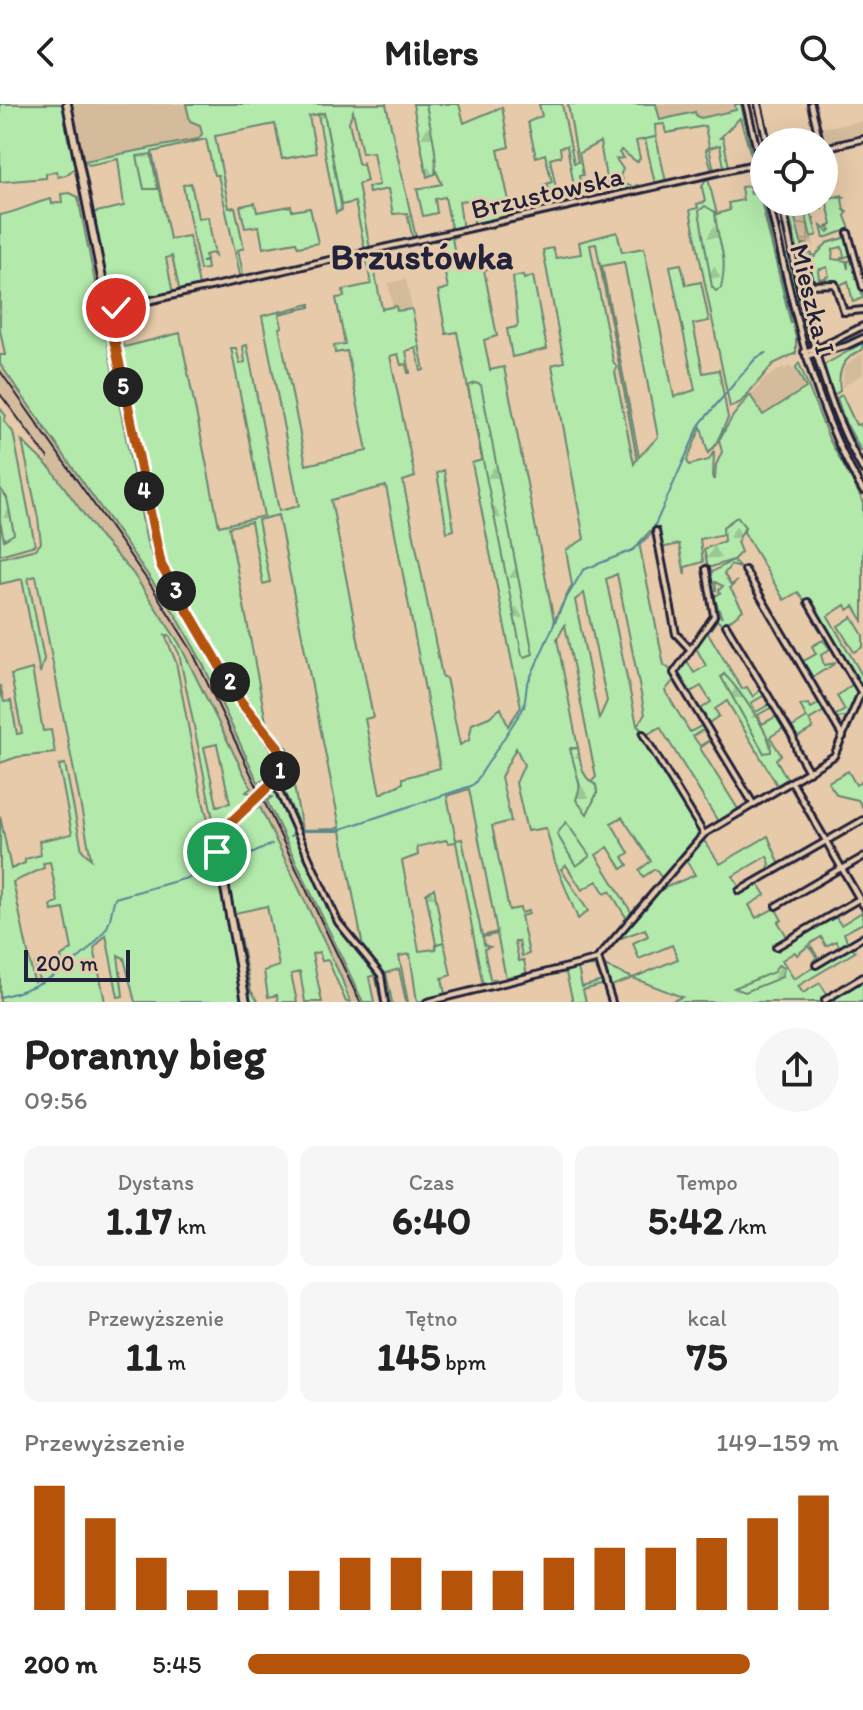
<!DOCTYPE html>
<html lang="pl">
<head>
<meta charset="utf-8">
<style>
	body { margin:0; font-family:Itim,sans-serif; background:#f6f6f6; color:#222; height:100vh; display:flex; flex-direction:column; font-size:30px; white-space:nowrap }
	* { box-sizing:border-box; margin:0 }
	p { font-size:26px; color:#767676 }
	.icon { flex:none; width:44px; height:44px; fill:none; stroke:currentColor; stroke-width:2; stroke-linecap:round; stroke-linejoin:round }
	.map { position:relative; height:898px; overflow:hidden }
	.drawer { display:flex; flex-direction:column; background:#fff; flex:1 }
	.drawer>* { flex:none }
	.tools { position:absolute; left:750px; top:24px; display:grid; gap:16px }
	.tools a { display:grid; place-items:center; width:88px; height:88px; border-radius:50%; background:#fff; box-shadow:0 8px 32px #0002; font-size:40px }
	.scale { position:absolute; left:24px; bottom:20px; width:106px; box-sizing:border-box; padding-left:8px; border:4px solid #22223b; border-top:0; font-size:22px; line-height:28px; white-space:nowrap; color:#22223b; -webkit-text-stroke:6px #e5caac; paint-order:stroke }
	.pin { position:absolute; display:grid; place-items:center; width:68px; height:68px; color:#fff; margin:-34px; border:4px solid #fff; border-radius:50%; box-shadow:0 2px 8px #0007 }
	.km { position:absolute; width:40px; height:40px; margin:-20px; border-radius:50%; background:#222; color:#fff; font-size:22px; line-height:40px; text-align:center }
	.round { display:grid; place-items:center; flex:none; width:84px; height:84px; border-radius:42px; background:#f6f6f6 }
	.summary { display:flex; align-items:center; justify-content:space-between; height:136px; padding:0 24px }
	h1 { font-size:44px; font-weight:700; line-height:60px }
	.stats { display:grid; grid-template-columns:repeat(3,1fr); gap:12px; height:136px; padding:8px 24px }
	.stats div { display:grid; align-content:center; border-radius:16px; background:#f6f6f6; text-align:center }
	.stats b { font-size:40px; font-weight:700 }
	.stats small { font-size:22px; font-weight:400 }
	.stats p { font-size:22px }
	.chart { height:224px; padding:16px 24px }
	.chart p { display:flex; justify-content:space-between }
	.chart svg { width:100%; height:144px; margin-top:8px; stroke:#b45309; stroke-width:6 }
	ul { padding:0 24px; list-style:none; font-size:26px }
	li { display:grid; grid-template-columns:128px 96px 1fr; align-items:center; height:60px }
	li i { height:20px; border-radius:10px; background:#b45309 }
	header { display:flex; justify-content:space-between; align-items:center; height:104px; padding:0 24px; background:#fff; font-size:36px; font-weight:700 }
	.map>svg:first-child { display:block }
</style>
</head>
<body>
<header><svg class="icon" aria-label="back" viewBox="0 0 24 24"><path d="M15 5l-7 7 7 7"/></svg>Milers<svg class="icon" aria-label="search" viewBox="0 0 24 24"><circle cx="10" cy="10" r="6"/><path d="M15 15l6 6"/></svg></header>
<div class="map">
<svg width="863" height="898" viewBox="0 0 863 898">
	<defs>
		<pattern id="industrial-grid" width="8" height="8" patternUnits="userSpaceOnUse" patternTransform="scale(2)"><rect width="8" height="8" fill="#d4bb9c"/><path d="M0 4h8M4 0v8" fill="none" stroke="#b6a087"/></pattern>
		<pattern id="forest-firs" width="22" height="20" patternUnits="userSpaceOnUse" patternTransform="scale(2)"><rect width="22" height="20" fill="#b3e9ab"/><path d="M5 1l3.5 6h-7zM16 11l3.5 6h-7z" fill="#9ac894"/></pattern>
	</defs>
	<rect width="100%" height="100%" fill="#e6caa9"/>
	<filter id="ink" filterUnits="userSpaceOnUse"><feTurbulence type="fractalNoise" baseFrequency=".0125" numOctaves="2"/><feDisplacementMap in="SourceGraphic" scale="16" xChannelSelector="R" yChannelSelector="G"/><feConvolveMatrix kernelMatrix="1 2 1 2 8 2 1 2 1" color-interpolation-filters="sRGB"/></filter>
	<g filter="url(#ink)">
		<g fill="#d4bb9c">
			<polygon points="72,0 197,0 207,35 89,61 84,57"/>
			<polygon points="650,0 736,0 740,14 666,29 664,20 654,21"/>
			<polygon points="863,17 863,31 832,40 821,36 824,35 821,24"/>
			<polygon points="406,175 412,205 397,208 396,203 393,203 388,179"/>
			<polygon points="863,249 863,270 842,283 844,265 851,257"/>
			<polygon points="0,260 176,511 202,558 363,898 350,898 279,742 179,539 132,468 101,434 0,292"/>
			<polygon points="788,262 803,266 809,283 763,311 750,291 760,282 759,279 783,263 785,266"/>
		</g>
		<polygon fill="url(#industrial-grid)" points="805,107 814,142 811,149 804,150 794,109"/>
		<g fill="#b3e9ab" stroke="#6a8673" stroke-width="2" fill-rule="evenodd">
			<polygon points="0,0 63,0 68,36 72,43 76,63 66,71 58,73 56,67 46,70 46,74 0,78"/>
			<polygon points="186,0 386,0 416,134 404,139 413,135 407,109 393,110 388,85 369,89 368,83 379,81 373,48 362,49 353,7 349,18 358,59 362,61 363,59 367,77 358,80 370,145 365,146 355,98 341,101 324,9 309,12 316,49 282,55 275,20 215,32 229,104 235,103 244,144 238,146 244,174 241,175 218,71 214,71 206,35 152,48 170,135 189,132 199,182 202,183 180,189 172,152 166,154 173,190 136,198 135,196 141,194 138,183 116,186 119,199 122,200 110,199 92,109 124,102 118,55 89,61 84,57 198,35 202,30 200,21 190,17"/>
			<polygon points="426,0 459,0 464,19 502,3 509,43 498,46 512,111 518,110 518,113 475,122 470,96 459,97 463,126 452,128 445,93 435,95 437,109 423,112 417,85 442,80 436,67"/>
			<polygon points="539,0 562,0 574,59 578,58 568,0 656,0 660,16 695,8 696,12 701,14 736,6 735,0 741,0 753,58 740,14 720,34 723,34 729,63 724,63 720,41 709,44 714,66 712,67 706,46 709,43 705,22 666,29 664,20 655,21 656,33 636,37 640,54 637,58 621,46 619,49 623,54 616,55 623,65 620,72 625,81 630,81 632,84 637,81 641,83 624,87 621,84 621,89 609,92 600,38 579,49 583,71 579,72 580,78 574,82 567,42 560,43 561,52 550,55 560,103 536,109 552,104 548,81 541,82 552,78 545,50 536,53 528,18 542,12"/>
			<polygon points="754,63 759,77 761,70 761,87 796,234 796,249 773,260 741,298 730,303 690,106 698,104 697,100 705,98 702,83 707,73 713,72 708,75 717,110 730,106 728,99 743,96 741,83 749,82 751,90 759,89 791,220"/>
			<polygon points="191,79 198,114 208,113 215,152 212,149 205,151 206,156 202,158 206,158 207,165 200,166 183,81"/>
			<path d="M70,89L78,93L147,439L162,474L241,606L275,650L274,666L263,681L264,676L258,678L202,558L176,511L0,260V251H5L0,226V111C18,108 33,99 51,95L52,100L62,98L61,90Z"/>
			<polygon points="843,91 840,93 844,93 842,95 844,106 847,108 845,112 850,125 824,134 821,122 828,128 831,126 827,123 832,121 827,99 821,101 822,105 817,105 817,103 824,95"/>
			<polygon points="786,98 803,98 805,104 814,99 810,105 813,115 815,114 813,116 817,131 811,133 805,108 794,110 801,139 805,140 802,141 804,150 811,149 813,151 800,156"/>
			<polygon points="255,99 257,108 291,102 292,107 310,104 318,139 298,143 296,138 263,144 259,122 245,124 240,102"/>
			<path d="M617,128L622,148L644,144L674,293L695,286L670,162L681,160L686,181L701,178L709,217L693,220L703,269L719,266L728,314L715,342L708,349L701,323L687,356L689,361L709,356L714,347L713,375H715L716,361L722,348L719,336L733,312L750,291L763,311L806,284L796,263L799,259L829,335L863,397V517L854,502L848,506L845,501L828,512L863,573V579L859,581L807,497L805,498L798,488L784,496L744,428L745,423L737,413L723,423L725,430L700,435L703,458L685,463V471L679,440L661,444L657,427L652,425L639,439L664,561L672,567L676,577H673L665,587L690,628L703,621L707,628L701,627L693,632L700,642L711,635L717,644L710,637L700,644L738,705L749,697L750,701L719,719L660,623L646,631L638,622L699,728L691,742L662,774L655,765L643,773L639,766L651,757L622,713L611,719L629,749L623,753L628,761L622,765L608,743L596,751L633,811L624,820L627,815L610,787L605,790L597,777L582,786L566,761L561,765L588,807L578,815L555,758L546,724L527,727L516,679L524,661L516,644L501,673L511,717L492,722L509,806L520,804L521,809L528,807L529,810L521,812L529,850L522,852L519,837L515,838L519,857L524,856L527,872L513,875L511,872L506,874L497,830L483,833L484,841L490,843L484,845L490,875H496L498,878L483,882L456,738L448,739L446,736L417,743L418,751L402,757L419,847L436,845V840L444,838L451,871L442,874L445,890H451L417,898L410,850L399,852L408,898H406L399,865L386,869L392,898H388L382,867L363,843L341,727H302L279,676L285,657L280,642L245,596L160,449V436H156L115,226L119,225L124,243L180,229L219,422L264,412L231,244H236L240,260L245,258L243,242L247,241L279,407L299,402L262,212L310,200V203L279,210L282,223L279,224L306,361L367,347L347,247L335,249L334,242L345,240L336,194L344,193L343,186L371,180L366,154L358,155V153L371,150L382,205L396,202L397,207L412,205L424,266L421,267L416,244L406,247L410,269H408L406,260L401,261L398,250L390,252L415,373L403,377L442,572L446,574L460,641L469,636L472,620L489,613L501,604L508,622L521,603L472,359L482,356L457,228L446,230L438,187L448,184L438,137H430L464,129L452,134L458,167L471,164L470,160L485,157L486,164L494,163L484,166L497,232L484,236L490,266L504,263L554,517L572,481L566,446L584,435L552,261L564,258L543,146L553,144L556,154L581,150L579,138ZM596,140L637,355L634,360L615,268L617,264L613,257L590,141ZM624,158L658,333L639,353L602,162ZM386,382L440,664L403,674V679L380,690L365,615L373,613L331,396ZM278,411L340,723L335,725L302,726L287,644L267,623L229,423L251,418L263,480L270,478L258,416ZM617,470L645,610L637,621L606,475ZM584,489L607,597L599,615L575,496ZM565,521L596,673L591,678L596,681L597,689L587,709C577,694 581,693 579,678C577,667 573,656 571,644H578L557,535ZM469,685L497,828L482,832L462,735L456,736L447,692Z"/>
			<polygon points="847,133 851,151 840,155 844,152 842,143 833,145 832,155 846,157 848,165 848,157 854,156 856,175 859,175 863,194 853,198 848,177 838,182 837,177 827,180 826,173 829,172 827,163 818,166 819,175 825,174 826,180 813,180 807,161 827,139"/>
			<polygon points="791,150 810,232 805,233 784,151"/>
			<polygon points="523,171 524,175 533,172 547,245 512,253 507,225 516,223 518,220 513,173"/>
			<path d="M863,239L862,246C843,253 837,267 840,287L832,292L821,262L833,289L824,261Z"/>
			<polygon points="816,263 823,287 853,351 848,355 829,315 811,264"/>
			<polygon points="842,291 856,321 860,320 863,325 863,346 861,347 847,321 860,348 857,349 833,298 834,295 857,346 835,295 846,320 837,294"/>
			<polygon points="0,304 6,312 4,317 13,328 35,441 0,451"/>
			<path d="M22,337L51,365L101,434L132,468L179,539L251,684L246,688L254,690L217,726L215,725L179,549L169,531H165L176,558L201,690L210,723L215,731L214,756L211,758H215L244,898H135L124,854L118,851L123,892L118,893L106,831L94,844L105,898H0V712L11,765L25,759V755L41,751L39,737L72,730L59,661L65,660L82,746L91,755L36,472L28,474L44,555L40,569L22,475L0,480V454L36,445L41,439L38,414ZM217,640L230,699L217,702L204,643ZM50,758L58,798L51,801L52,807L64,805L72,845L61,853L62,857L49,861L48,857L35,859L39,876L34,878L13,778L44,764L43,759Z"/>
			<polygon points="444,366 454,426 447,428 437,369"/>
			<path d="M733,456L740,464L731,461L724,470L731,481L737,477L730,484L743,506L723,522L717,516L708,529L742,585L747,583L753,593L761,585L765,591L751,599L756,608L770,600L772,603L758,611L762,620L777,612L784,624L770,633L781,651L776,655L787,675L777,681L727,597L715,605L719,612L707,620L705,610L699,606L711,598L701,582L687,590L676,568L688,550L690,552L687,557L694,569L706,562L695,542L715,515V505L722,514L714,493L720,489L719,486L723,482L715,478L716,486L713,488L709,470ZM724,570L747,599L771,640L764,649L722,574Z"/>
			<polygon points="852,513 863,531 863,543 854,548 838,522"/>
			<polygon points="823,536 830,545 821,551 824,561 836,559 811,574 802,558 816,550 812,542"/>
			<polygon points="32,565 43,627 51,626 55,649 17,653 0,659 0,581 4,598 11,597 17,630 22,629 11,571"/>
			<polygon points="853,580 859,590 849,612 837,614 836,611 845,606 837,592"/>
			<polygon points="820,599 824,607 809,616 813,624 796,634 791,624 807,614 800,601 809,600 811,604"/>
			<polygon points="848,667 856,681 863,677 863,704 858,696 837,691 828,678"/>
			<path d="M271,683H275L339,822C359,855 377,855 383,898H381L375,871L369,873L374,898H363L267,697L272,693L264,690Z"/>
			<polygon points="257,697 255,705 260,703 341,873 350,898 346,898 328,856 322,857 319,848 312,850 322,898 305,898 300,868 291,870 297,898 278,898 277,891 268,893 264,867 279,862 267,802 235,809 251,887 259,898 249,897 219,744 228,725"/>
			<polygon points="768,732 780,761 766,769 770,760 767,752 733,772 739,783 745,782 747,786 758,780 765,791 749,801 756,814 775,804 782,816 778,818 788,834 834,811 841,821 862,808 861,802 863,819 844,829 848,840 841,844 836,837 826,842 821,833 810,840 818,854 816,860 813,857 817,853 808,842 797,851 795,848 782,856 794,875 851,841 855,848 798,882 803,889 820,879 828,892 863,871 863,898 670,898 682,893 633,874 611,882 610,886 604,862 633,874 678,855 672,841 639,855 633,839 648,832 645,825 616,836 657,787 695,771 686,756 679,762 701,736 705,738 720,760"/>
			<polygon points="596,860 600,864 605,880 583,886 586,898 573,898 566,869 553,870 578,864 582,883 602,877 595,862 581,863"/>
		</g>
		<g fill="url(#forest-firs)" stroke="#6a8673" stroke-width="2">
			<path d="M413,0H426C430,23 438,47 435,70L427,73Z"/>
			<polygon points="324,9 342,106 336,109 318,10"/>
			<polygon points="656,33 666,78 655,80 645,35"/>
			<polygon points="151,50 158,85 144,85 137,52"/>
			<path d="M705,102L715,108C717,141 729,148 721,184L716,187L712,183L699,107Z"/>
			<polygon points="475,279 481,281 533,550 525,553 522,551 468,282"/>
			<polygon points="0,384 7,394 14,430 4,436 0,417"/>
			<polygon points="737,413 745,423 737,438 741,448 733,456 708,464 704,445 724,437 723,423"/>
			<path d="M724,570C737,583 772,630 771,648L764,649L724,578L721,573Z"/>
			<path d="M578,644C581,660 581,673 596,681L597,689L587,710L576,696L580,682L570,645Z"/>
			<polygon points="566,718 590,752 576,762 557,730"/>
			<polygon points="434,784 444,838 436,840 426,790"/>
			<polygon points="778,861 784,864 782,873 745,888 734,884 774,868"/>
		</g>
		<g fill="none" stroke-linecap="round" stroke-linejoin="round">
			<g stroke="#578798" stroke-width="2">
				<polyline points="290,732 303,727 335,727 471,682 475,679 524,603 527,581 563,500 583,466 633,446 651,430 700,320 756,254 766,249"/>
				<polyline points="225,763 272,740"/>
				<path d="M0,893C41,884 82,859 106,825C112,816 111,804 115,794L216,766"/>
			</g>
			<defs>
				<g id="minor">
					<polyline points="746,0 764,75"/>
					<polyline points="758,0 767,38"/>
					<polyline points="811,0 820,38"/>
					<polyline points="824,44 863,35"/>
					<path d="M769,98C793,197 810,298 863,387"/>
					<path d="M781,98C802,189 816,283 863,366"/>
					<polyline points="848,129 863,183"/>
					<polyline points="804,156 811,181 835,180 844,208 863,206"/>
					<polyline points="108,206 764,58"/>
					<polyline points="804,248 823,242 863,222"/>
					<polyline points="806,252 846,242 863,234"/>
					<polyline points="656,427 676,530 690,545"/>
					<polyline points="706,465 714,512 674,569 754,701"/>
					<polyline points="745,466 843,633"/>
					<polyline points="808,498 861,588"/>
					<polyline points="726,521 793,633 797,647 809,668"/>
					<polyline points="643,630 704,730"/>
					<polyline points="274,677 338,818 381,871 385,898"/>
					<polyline points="792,678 863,801"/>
					<polyline points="842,765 863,753"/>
					<polyline points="739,787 863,716"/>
					<polyline points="776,802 841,764"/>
					<polyline points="776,843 859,795"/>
					<polyline points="598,854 612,898"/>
					<polyline points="816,861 863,833"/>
					<polyline points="825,896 863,873"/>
					<polyline points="427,898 596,856 704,730 834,652 863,584"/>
				</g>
				<polyline id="major" points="67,0 158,453 165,469 248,608 279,647 282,659 274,677 224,725 217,741 246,898"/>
			</defs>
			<use href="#minor" stroke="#22223b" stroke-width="10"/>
			<use href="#major" stroke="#22223b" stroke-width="12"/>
			<use href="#minor" stroke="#e5caac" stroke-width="4"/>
			<use href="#major" stroke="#e5caac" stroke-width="6"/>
			<g stroke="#22223b" stroke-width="2">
				<polyline points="0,267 150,480 192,547 360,898"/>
				<polyline points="0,290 48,354"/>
			</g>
		</g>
	</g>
	<g fill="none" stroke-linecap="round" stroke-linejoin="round" filter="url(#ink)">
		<defs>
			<polyline id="route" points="116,204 108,206 161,461 241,598 277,642 281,652 279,669 274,677 224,725 218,734 217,748"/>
		</defs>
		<use href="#route" stroke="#fff" stroke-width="16"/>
		<use href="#route" stroke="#b45309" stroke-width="10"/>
	</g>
	<g text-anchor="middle" stroke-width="6" stroke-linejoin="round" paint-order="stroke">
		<g font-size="28" fill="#22223b" stroke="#e5caac">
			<text transform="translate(547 88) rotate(-13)" y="10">Brzustowska</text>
			<text transform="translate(813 195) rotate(76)" y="10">Mieszka I</text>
		</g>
		<g font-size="36" font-weight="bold" fill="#22223b" stroke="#e5caac">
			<text x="422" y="165">Brzustówka</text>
		</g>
	</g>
</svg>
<div class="tools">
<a><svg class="icon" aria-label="locate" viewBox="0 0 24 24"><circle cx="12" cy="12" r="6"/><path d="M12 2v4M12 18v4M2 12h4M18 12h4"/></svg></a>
</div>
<div class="scale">200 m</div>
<div class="pin" style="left:217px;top:748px;background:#1e9e55"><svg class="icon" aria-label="arrive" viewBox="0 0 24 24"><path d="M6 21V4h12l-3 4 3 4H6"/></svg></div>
<div class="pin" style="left:116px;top:204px;background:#d93025"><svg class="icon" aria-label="check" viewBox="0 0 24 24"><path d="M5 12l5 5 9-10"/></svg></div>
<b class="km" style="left:280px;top:667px">1</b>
<b class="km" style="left:230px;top:578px">2</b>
<b class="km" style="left:176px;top:487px">3</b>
<b class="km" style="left:144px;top:387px">4</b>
<b class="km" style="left:123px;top:283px">5</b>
</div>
<section class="drawer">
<div class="summary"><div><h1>Poranny bieg</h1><p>09:56</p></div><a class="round"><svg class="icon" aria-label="share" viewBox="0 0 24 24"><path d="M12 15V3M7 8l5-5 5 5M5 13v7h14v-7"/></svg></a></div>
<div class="stats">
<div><p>Dystans</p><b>1.17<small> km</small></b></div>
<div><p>Czas</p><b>6:40</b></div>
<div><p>Tempo</p><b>5:42<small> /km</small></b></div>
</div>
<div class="stats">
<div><p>Przewyższenie</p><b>11<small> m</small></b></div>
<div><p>Tętno</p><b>145<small> bpm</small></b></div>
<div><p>kcal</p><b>75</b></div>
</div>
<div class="chart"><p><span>Przewyższenie</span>149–159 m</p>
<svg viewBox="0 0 160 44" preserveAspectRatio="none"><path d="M5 44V6M15 44V16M25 44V28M35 44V38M45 44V38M55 44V32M65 44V28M75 44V28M85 44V32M95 44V32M105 44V28M115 44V25M125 44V25M135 44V22M145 44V16M155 44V9"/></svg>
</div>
<ul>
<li><b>200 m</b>5:45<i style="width:85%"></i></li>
</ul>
</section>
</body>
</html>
